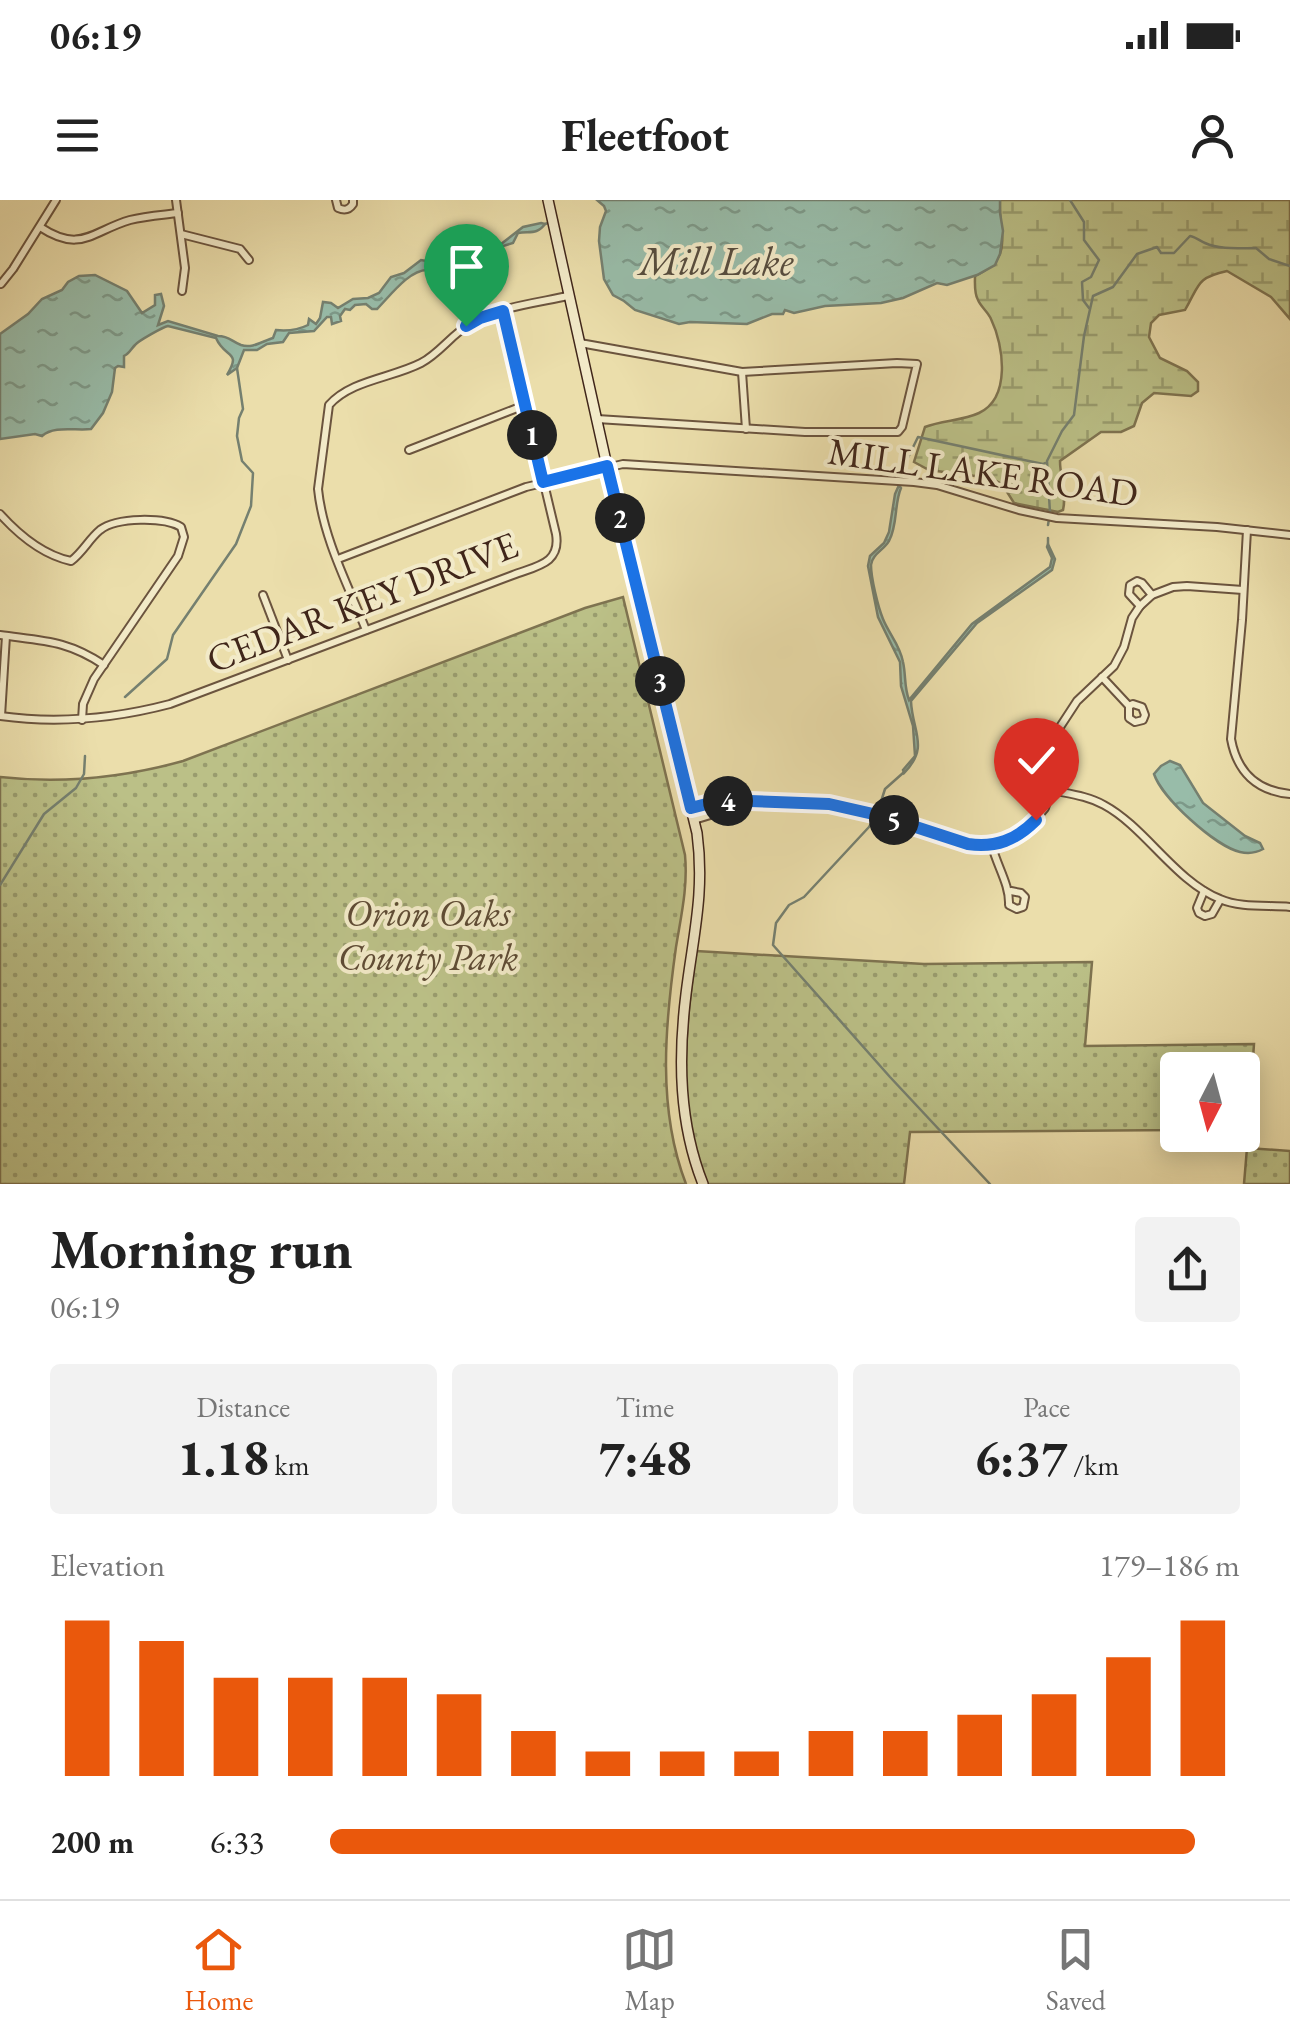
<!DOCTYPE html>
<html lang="en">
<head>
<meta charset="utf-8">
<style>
	body { margin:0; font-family:"EB Garamond",serif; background:#f2f2f2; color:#222; height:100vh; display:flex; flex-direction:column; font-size:38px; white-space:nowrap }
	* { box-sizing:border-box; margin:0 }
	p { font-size:32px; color:#767676 }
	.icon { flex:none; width:55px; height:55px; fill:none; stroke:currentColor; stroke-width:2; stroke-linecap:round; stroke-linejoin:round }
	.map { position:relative; height:984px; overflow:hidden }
	.details { display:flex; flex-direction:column; background:#fff; flex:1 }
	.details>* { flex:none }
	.needle { width:65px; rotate:186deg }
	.buttons { position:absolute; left:1160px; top:852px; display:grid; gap:20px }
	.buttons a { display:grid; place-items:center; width:100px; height:100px; border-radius:10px; background:#fff; box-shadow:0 5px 25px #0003; font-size:50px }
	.pin { position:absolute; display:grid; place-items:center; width:85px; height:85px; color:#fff; margin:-102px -42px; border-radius:50% 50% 50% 0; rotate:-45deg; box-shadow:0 0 10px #0007 }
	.pin .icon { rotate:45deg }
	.km { position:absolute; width:50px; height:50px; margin:-25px; border-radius:50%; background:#222; color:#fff; font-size:28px; line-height:50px; text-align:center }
	.round { display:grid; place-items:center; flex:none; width:105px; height:105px; border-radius:10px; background:#f2f2f2 }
	.head { display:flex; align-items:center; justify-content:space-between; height:170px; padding:0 50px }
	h1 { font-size:55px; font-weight:700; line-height:75px }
	.stats { display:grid; grid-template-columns:repeat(3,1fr); gap:15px; height:170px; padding:10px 50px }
	.stats div { display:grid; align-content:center; border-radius:10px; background:#f2f2f2; text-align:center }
	.stats b { font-size:50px; font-weight:700 }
	.stats small { font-size:28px; font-weight:400 }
	.stats p { font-size:28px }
	.chart { height:280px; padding:20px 50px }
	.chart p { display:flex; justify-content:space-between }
	.chart svg { width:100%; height:180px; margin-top:10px; stroke:#ea580c; stroke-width:6 }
	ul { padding:0 50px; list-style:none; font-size:32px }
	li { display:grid; grid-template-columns:160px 120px 1fr; align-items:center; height:75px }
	li i { height:25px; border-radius:12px; background:#ea580c }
	.status { display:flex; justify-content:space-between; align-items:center; height:70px; padding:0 50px; background:#fff; direction:ltr }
	.status svg { height:28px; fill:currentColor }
	header { display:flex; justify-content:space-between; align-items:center; height:130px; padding:0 50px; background:#fff; font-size:45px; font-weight:700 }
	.dock { display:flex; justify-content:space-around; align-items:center; height:140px; border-top:2px solid #e0e0e0; background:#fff; font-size:28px; color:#767676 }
	.dock a { display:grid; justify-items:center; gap:5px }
	.dock .selected { color:#ea580c }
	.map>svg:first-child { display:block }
</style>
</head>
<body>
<div class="status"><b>06:19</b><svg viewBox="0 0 49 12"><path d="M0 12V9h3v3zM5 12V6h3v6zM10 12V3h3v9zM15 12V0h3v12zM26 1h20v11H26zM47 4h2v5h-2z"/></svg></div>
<header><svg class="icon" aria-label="menu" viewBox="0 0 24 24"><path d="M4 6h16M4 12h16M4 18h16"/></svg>Fleetfoot<svg class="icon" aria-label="person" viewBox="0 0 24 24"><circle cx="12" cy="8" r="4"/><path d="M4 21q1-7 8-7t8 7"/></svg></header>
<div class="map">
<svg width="1290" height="984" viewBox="0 0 1290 984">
	<defs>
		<pattern id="wetland-marsh" width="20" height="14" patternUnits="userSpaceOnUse" patternTransform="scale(2.5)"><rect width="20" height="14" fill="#bbc087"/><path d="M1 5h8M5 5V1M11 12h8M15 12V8" fill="none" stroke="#999c6e"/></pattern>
		<pattern id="park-dots" width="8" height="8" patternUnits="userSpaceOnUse" patternTransform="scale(2.5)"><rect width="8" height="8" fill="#bbc087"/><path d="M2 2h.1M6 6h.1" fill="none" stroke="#999c6e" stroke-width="1.8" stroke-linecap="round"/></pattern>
		<pattern id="water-ripples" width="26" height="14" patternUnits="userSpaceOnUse" patternTransform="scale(2.5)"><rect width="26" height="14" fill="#98bca9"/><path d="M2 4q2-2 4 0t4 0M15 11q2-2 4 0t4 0" fill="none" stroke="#7d9989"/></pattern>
	</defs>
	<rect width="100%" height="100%" fill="#ebdeab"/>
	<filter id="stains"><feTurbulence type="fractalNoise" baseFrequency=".002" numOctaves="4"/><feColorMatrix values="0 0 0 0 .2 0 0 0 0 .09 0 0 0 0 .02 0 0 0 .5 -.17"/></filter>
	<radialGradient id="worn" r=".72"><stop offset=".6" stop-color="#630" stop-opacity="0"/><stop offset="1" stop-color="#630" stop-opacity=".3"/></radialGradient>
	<path fill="url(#wetland-marsh)" stroke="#7e7350" stroke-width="2.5" d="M1000,0H1290V119L1271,97L1227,71C1196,78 1200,84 1185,110L1159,115L1151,123L1149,137L1160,158L1187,171L1198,182V191L1191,196L1154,193L1142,203L1134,226L1121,232H1101L1060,261C1060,278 1067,293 1063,310L1058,312L1014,303L1002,284L990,278L929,270L914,262L925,227C942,220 962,221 979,213C1011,198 1004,146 991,119C988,112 981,107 978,100C974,93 975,84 975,76C1016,56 998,36 1000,0Z"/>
	<g fill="url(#park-dots)" stroke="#7e7350" stroke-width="2.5">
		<path d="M623,397L685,655C688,687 681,716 676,747C665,825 657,909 686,984H0V577C63,584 122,578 183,561L585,408Z"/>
		<path d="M696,751L924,764L1092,762L1085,846L1254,844L1248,929H1243L1242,870H1178L1177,930L910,932L904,984H707C675,913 686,826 696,751Z"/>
		<polygon points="1247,948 1290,951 1290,984 1244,984"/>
	</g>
	<g fill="url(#water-ripples)" stroke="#758070" stroke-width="2.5">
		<polygon points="597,0 1000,0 1000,13 1003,31 1000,54 995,65 977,75 947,85 937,83 903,98 881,103 825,106 794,113 785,110 783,114 772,114 747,124 690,122 679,124 635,110 624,101 613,95 604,79 599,41 600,27 606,11 604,6"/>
		<path d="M541,23L545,24C537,35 530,31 518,33L513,43L503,46L497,52L503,57L501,60L471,70L461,69L450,78C443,75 435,69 427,70C409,70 390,96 377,109H372L366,104L355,105L350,110L345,109L340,116L341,121L332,124L331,117H327L314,131L289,133L283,142L267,144L257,150H244L237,168L227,175C242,150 225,159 216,138L168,126C163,127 138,141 135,145C131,149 129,154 124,156V167L118,166L115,168L112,192L103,213L91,229C76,231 54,225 42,236L35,234L0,239V134L28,114L42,99L62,90L68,82L79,76L95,75L127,91L142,113L155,105V95L161,94L164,106L158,125L168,121L218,136C229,136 231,141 241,145C252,149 263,141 273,138L276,130C286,131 298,130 308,125L309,119L316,124L320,118L323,102L331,103L338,108L353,99L368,98L379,93L391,77L404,73L421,60L450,65L457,62L476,59L492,51L523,27Z"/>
		<path d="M899,285L901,288C894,304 898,324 889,341C884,350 872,354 871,365C871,378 878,407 883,419C889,434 900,445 903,462C906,475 904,487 909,500L972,424L1050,367L1052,358L1047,347L1048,344L1055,359L1052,370L977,423L911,501C912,531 930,547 904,573L903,570L915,556L913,526L901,486L900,462L878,417L868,366L870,356L884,343L889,332L895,294Z"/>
		<path d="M1170,561L1180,565L1203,603L1245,636L1260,643L1263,649C1256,653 1249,654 1240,652C1215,646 1162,598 1154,574L1161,566Z"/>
	</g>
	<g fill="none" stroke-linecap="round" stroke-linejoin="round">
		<g stroke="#758070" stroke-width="2.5">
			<polyline points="1070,0 1084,22 1084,40 1099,60 1091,77 1082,82 1083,100 1089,108"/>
			<polyline points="545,24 557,20"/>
			<polyline points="899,285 900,274 918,237 1043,264 1045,263"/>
			<path d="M1048,325L1050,313L1047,261L1062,231L1074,215L1084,136L1093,96L1113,87L1137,54L1157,47L1161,53H1174L1190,36C1196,37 1200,41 1205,43C1220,50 1239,48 1256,48L1269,59L1290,66"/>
			<polyline points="1048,338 1048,344"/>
			<polyline points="125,497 167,459 173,435 236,344 251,306 253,273 242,261 237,236 239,218 243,209 237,168"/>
			<polyline points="903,573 885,589 878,611 869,627 804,697 789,705 776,723 773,745 890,877 990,984"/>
			<polyline points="0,685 44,614 76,588 84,574 85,556"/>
		</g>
		<defs>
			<g id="street">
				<polyline points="176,0 185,68 182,91"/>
				<path d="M336,0L338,8C345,11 349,10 353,4V0"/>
				<path d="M40,27C81,54 92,31 130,20C145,16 162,15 178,13"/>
				<polyline points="181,34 240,49 249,60"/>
				<polyline points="1,84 13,69 56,0"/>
				<polyline points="580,143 742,172 897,163 917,164 902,227 898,232 805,232 597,219"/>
				<polyline points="742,172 746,229"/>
				<polyline points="409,250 525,205"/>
				<path d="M0,314C19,335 43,355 71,361C83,352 89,339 100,330C117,317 164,317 181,327L184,337L178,356L94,479L83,504L82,520"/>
				<path d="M1247,330L1242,420L1231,539C1237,572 1257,591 1290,594"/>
				<polyline points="338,359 526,287 623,264 914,282 937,285 1019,310 1057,318 1217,327 1290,335"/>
				<polyline points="263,395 288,460"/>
				<polyline points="1140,406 1129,394 1130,385 1137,381 1142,383 1152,395"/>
				<path d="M366,430C348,385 323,338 318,289L329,205C351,180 392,178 421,163C440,153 452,134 470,124C498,107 536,103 568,96"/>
				<path d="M0,435C43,441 67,440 104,465"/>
				<polyline points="1102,477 1129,506 1129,518 1135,522 1143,520 1145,515 1142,507 1133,504 1129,506"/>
				<path d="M0,516C58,524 113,519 170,504L513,375C536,366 561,364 556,334L503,111"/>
				<polyline points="1,516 6,436"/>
				<path d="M1051,590C1070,594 1088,596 1104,605C1145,627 1175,681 1220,699C1240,708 1268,705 1290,707"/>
				<polyline points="691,608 722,600 829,604 882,616 968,644 992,646 1010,640 1025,632 1045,608 1051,590 1060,527 1077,501 1114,466 1124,447 1132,418 1140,406 1152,395 1173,387 1187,386 1243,390"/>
				<polyline points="694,620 717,613 734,603"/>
				<path d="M992,646C997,666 1010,685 1009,705L1017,709L1023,707L1025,697L1021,693L1011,691"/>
				<polyline points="1204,691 1197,708 1199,713 1205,716 1212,714 1220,700"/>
			</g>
			<path id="secondary" d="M548,0L607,266L697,633C705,693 693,736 686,794C678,859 679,923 703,984"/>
		</defs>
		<use href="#street" stroke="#6b543e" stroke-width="10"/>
		<use href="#secondary" stroke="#40261a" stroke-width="12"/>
		<use href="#street" stroke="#f2eac8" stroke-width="6"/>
		<use href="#secondary" stroke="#f2eac8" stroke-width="9"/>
	</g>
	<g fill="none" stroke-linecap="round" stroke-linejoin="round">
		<defs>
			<path id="route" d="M466,126L480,118L503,111L543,282L607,266L691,608L722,600L829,604L882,616L968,644C996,648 1016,640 1036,620"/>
		</defs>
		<use href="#route" stroke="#fff" stroke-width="20"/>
		<use href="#route" stroke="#1a73e8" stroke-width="12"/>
	</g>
	<g text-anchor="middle" stroke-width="8" stroke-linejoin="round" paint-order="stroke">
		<g font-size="38" fill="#40261a" stroke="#f2eac8">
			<text transform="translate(983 272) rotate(8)" y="13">MILL LAKE ROAD</text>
			<text transform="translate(362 402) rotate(-21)" y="13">CEDAR KEY DRIVE</text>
		</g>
		<g font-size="38" font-style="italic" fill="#5f4c35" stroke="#f2eac8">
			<text x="428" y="726">Orion Oaks<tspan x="428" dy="44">County Park</tspan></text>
		</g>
		<g font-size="40" font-style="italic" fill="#564c3e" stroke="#f2eac8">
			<text x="716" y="75">Mill Lake</text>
		</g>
	</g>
	<rect width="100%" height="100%" filter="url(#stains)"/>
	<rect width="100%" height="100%" fill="url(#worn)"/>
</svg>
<div class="buttons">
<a><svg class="needle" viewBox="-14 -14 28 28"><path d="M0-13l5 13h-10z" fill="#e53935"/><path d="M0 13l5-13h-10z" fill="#767676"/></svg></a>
</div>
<div class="pin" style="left:466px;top:126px;background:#1e9e55"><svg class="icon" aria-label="arrive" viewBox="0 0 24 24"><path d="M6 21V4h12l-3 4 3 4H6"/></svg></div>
<div class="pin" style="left:1036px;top:620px;background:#d93025"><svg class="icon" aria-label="check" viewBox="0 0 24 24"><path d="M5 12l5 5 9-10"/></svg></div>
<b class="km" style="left:532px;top:235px">1</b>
<b class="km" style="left:620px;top:318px">2</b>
<b class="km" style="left:660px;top:481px">3</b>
<b class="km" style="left:728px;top:601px">4</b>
<b class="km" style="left:894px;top:620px">5</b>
</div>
<section class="details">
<div class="head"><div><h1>Morning run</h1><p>06:19</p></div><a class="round"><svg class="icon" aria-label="share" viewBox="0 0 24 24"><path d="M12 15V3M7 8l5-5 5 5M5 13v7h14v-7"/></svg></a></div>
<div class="stats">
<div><p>Distance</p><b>1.18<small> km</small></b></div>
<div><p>Time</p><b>7:48</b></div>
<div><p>Pace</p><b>6:37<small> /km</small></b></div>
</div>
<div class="chart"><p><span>Elevation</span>179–186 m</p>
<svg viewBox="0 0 160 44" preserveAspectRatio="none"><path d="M5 44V6M15 44V11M25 44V20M35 44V20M45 44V20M55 44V24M65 44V33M75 44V38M85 44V38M95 44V38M105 44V33M115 44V33M125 44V29M135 44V24M145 44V15M155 44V6"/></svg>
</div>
<ul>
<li><b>200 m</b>6:33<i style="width:95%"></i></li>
</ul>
</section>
<nav class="dock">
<a class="selected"><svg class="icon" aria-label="home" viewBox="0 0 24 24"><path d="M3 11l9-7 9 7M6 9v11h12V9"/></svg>Home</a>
<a><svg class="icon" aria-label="map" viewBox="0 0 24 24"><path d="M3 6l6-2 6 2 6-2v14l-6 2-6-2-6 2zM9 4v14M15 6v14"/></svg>Map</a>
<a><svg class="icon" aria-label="saved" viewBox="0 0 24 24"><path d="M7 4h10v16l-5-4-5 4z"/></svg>Saved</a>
</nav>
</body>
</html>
